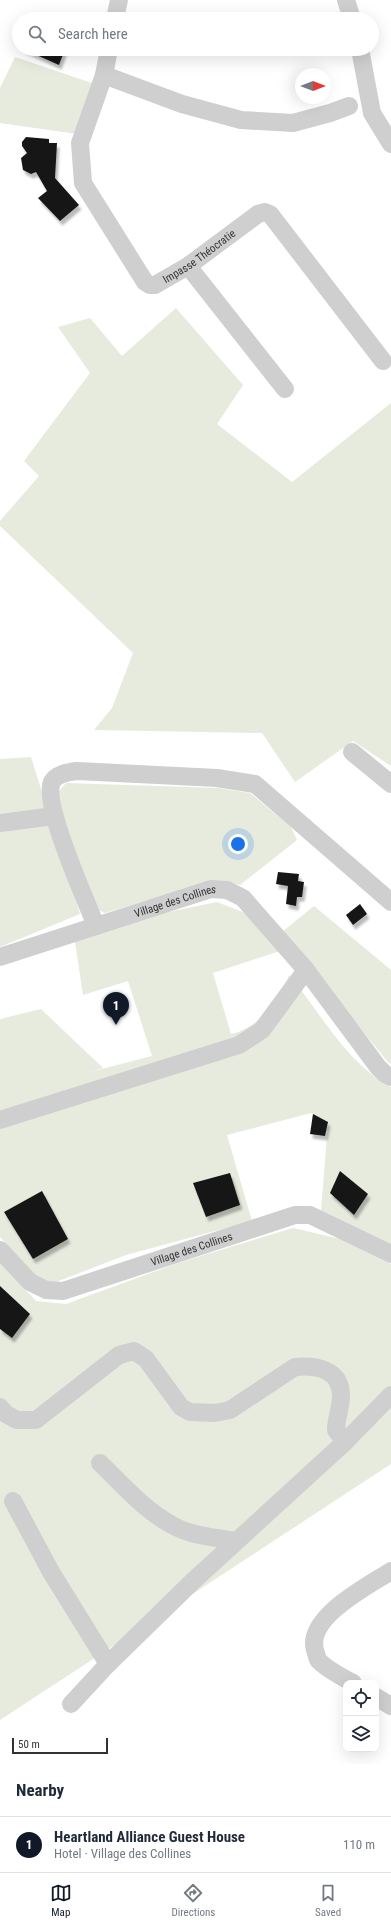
<!DOCTYPE html>
<meta charset="utf-8">
<style>
body{margin:0;font-family:"Roboto Condensed",sans-serif;background:#f6f6f7;color:#1f2937}
.controls{position:absolute;right:12px;bottom:12px;display:grid;overflow:hidden;border-radius:8px;box-shadow:0 4px 16px #0002}
.controls button{width:36px;height:36px;display:grid;place-items:center;padding:0;border:0;border-bottom:1px solid #e0e1e3;background:#fff;color:#1f2937;font:20px sans-serif}
.compass{position:absolute;left:295px;top:68px;width:36px;height:36px;border-radius:50%;background:#fff;box-shadow:0 4px 16px #0002;rotate:90deg}
.scale{position:absolute;left:12px;bottom:10px;width:96px;box-sizing:border-box;padding-left:4px;border:2px solid #323232;border-top:0;font-size:11px;line-height:14px;white-space:nowrap;color:#323232;-webkit-text-stroke:3px #fff;paint-order:stroke}
.you{position:absolute;left:238px;top:844px;width:14px;height:14px;margin:-10px;border:3px solid #fff;border-radius:50%;background:#1a73e8;box-shadow:0 0 0 6px #1a73e833}
.badge{display:grid;place-items:center;width:26px;height:26px;border-radius:50%;background:#111827;color:#fff;font-size:13px;font-weight:700}
.pin{position:absolute;translate:-50% -33px;filter:drop-shadow(0 1px 2px #0008)}
.pin::after{content:'';position:absolute;top:21px;width:14px;height:12px;background:inherit;clip-path:polygon(0 0,100% 0,50% 100%)}
.list{margin:0;padding:0;list-style:none}
h2{display:flex;justify-content:space-between;align-items:center;height:52px;margin:0;padding:0 16px;font-size:17px}
h2 small{font-size:13px;font-weight:400;color:#747a83}
.list li{display:grid;grid-template-columns:26px 1fr auto;gap:12px;align-items:center;box-sizing:border-box;height:56px;padding:0 16px;border-top:1px solid #e0e1e3}
.list b{display:block;font-size:15px;white-space:nowrap}
.list p{margin:0;font-size:13px;white-space:nowrap;color:#747a83}
.list em{font-size:13px;font-style:normal;color:#747a83}
.icon{flex:none;width:22px;height:22px;fill:none;stroke:currentColor;stroke-width:2;stroke-linecap:round;stroke-linejoin:round}
.map{position:relative;flex:none;width:391px;height:1764px;overflow:hidden}
.search{position:absolute;background:#fff;box-shadow:0 4px 16px #0002;left:12px;right:12px;top:12px;height:44px;display:flex;align-items:center;gap:10px;box-sizing:border-box;padding:0 14px;border-radius:22px;color:#747a83;font-size:15px}
.sheet{height:108px;background:#fff}
nav{display:flex;justify-content:space-around;align-items:center;box-sizing:border-box;height:56px;border-top:1px solid #e0e1e3;background:#fff;font-size:11px;color:#747a83}
nav a{display:grid;justify-items:center;gap:2px}
nav .on{color:#111827}
.map>svg:first-child{display:block}
.green{fill:#e7ebde}
.building{fill:#191919;filter:url(#shadow)}
.lines{fill:none;stroke-linecap:round;stroke-linejoin:round}
.minor{stroke:#cfcfcf;stroke-width:18}
.labels{text-anchor:middle;dominant-baseline:central;stroke-width:4;stroke-linejoin:round;paint-order:stroke}
.street-label{font-size:11px;fill:#323232;stroke:#fff}
</style>
<div class="map">
<svg width="391" height="1764" viewBox="0 0 391 1764">
<defs>
<filter id="shadow"><feDropShadow dx="2.5" dy="4.5" stdDeviation="1" flood-color="#0004"/></filter>
</defs>
<rect width="100%" height="100%" fill="#fff"/>
<!-- green -->
<g class="green">
<path d="M15,57L95,84L77,134L0,123V88Z"/>
<path d="M176,308L243,385L217,424L292,482L391,403V766L353,741L295,782L262,733L94,730L112,708L133,653L0,526V521L39,476L24,461L90,373L58,327L90,318L122,356Z"/>
<path d="M31,757L80,914L0,947V759Z"/>
<path d="M66,783L219,788L250,793L291,827L297,840L240,885L226,882H208L105,913L98,910L57,804L59,791Z"/>
<path d="M217,902L248,914L283,950L213,973L231,1034C258,1029 280,999 289,975C321,1013 346,1063 391,1087V1245L321,1211L328,1123L311,1113L227,1135L252,1221L126,1255L51,1284L38,1280L0,1237V1019L41,1009L103,1068L90,1072L152,1056L128,981L83,995L75,942L86,935L159,914Z"/>
<path d="M314,906L391,970V1064L387,1061L282,932Z"/>
<path d="M293,1228L340,1239L391,1264V1464L0,1720V1262L36,1301L66,1304L178,1263Z"/>
</g>
<!-- building -->
<g class="building">
<path d="M23,49H65L59,65Z"/>
<path d="M26,137L49,139V143H57L55,178L79,205L60,221L38,198L47,191L36,172L31,174L23,170L21,158L27,153L22,146V142Z"/>
<path d="M278,872L299,874L298,881L304,882L302,897H297L296,906L286,904L288,886L276,884Z"/>
<path d="M360,904L367,914L353,925L346,915Z"/>
<path d="M313,1114L328,1122L325,1136L310,1134Z"/>
<path d="M340,1171L368,1194L354,1215L330,1193Z"/>
<path d="M230,1173L240,1205L206,1217L193,1183Z"/>
<path d="M42,1191L68,1239L33,1259L4,1212Z"/>
<path d="M0,1286L30,1314L12,1338L0,1329Z"/>
</g>
<g class="lines">
<!-- minor -->
<g class="minor">
<path d="M346,0L352,19"/>
<path d="M115,19L119,0"/>
<path id="s1" d="M109,49L104,75L80,143L83,183L145,282L150,285H155L188,266L258,214L265,212L270,214L383,361"/>
<path d="M360,49L372,113L391,144"/>
<path d="M104,75L182,104L241,120L293,123L330,113L349,106"/>
<path d="M188,266L285,389"/>
<path d="M352,752L391,784"/>
<path d="M0,823L54,816"/>
<path d="M96,926C86,900 42,804 52,782C56,774 68,772 77,771L217,778L255,784L391,902"/>
<path id="s2" d="M0,957L211,889L227,890L243,898L306,970L378,1067L385,1074L391,1077"/>
<path d="M0,1120L239,1045L262,1030L306,970"/>
<path id="s3" d="M0,1250L30,1282L46,1290L63,1291L295,1215H310L391,1254"/>
<path d="M0,1407L6,1414L17,1420H36L119,1355L134,1351L146,1359L181,1407L190,1412L215,1413L230,1410L295,1367C316,1365 341,1369 341,1396C341,1407 336,1419 336,1430L345,1442"/>
<path d="M100,1463C122,1484 144,1510 172,1525C191,1536 214,1537 235,1541"/>
<path d="M13,1501L51,1572L108,1664"/>
<path d="M353,1683C342,1677 328,1670 319,1661C317,1659 317,1656 316,1653C302,1619 368,1586 391,1571"/>
<path d="M376,1697L391,1706"/>
<path d="M71,1704L108,1664L192,1582L345,1442L391,1395"/>
</g>
</g>
<g class="labels">
<!-- street labels -->
<g class="street-label">
<text stroke="none"><textPath href="#s1" startOffset="319">Impasse Théocratie</textPath></text>
<text stroke="none"><textPath href="#s2" startOffset="184">Village des Collines</textPath></text>
<text stroke="none"><textPath href="#s3" startOffset="214">Village des Collines</textPath></text>
</g>
</g>
</svg>
<div class="controls">
<button><svg class="icon" aria-label="locate" viewBox="0 0 24 24"><circle cx="12" cy="12" r="6"/><path d="M12 2v4M12 18v4M2 12h4M18 12h4"/></svg></button>
<button><svg class="icon" aria-label="layers" viewBox="0 0 24 24"><path d="M12 4l9 5-9 5-9-5zM3 14l9 5 9-5"/></svg></button>
</div>
<svg class="compass" viewBox="-18 -18 36 36"><path d="M0-13l5 13h-10z" fill="#e53935"/><path d="M0 13l5-13h-10z" fill="#747a83"/></svg>
<div class="scale">50 m</div>
<div class="you"></div>
<div class="pin badge" style="left:116px;top:1025px">1</div>
<div class="search"><svg class="icon" aria-label="search" viewBox="0 0 24 24"><circle cx="10" cy="10" r="6"/><path d="M15 15l6 6"/></svg>Search here</div>
</div>
<section class="sheet">
<h2>Nearby<small></small></h2>
<ul class="list">
<li><span class="badge">1</span><div><b>Heartland Alliance Guest House</b><p>Hotel · Village des Collines</p></div><em>110 m</em></li>
</ul>
</section>
<nav>
<a class="on"><svg class="icon" aria-label="map" viewBox="0 0 24 24"><path d="M3 6l6-2 6 2 6-2v14l-6 2-6-2-6 2zM9 4v14M15 6v14"/></svg>Map</a>
<a><svg class="icon" aria-label="directions" viewBox="0 0 24 24"><path d="M12 3l9 9-9 9-9-9zM9 14v-3h6M13 9l2 2-2 2"/></svg>Directions</a>
<a><svg class="icon" aria-label="saved" viewBox="0 0 24 24"><path d="M7 4h10v16l-5-4-5 4z"/></svg>Saved</a>
</nav>
